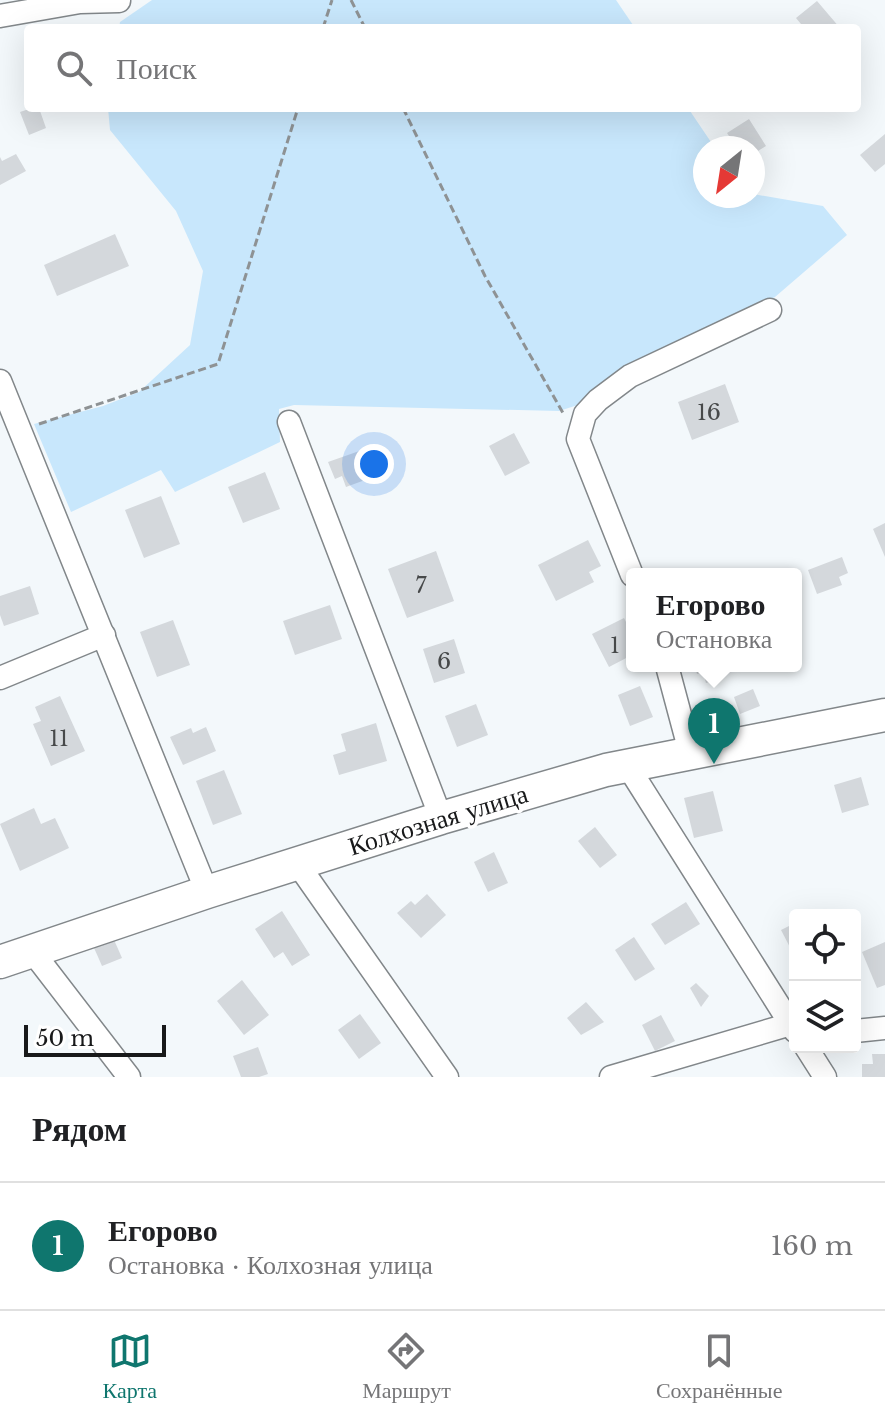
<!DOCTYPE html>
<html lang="ru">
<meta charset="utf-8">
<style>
body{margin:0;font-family:"Libre Baskerville",serif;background:#f6f6f6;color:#202124}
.controls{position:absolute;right:24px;bottom:24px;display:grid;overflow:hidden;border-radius:8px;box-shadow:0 8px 32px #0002}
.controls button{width:72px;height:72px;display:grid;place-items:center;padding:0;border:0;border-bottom:2px solid #e0e0e0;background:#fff;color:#202124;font:40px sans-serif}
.compass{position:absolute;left:693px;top:136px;width:72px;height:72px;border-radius:50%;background:#fff;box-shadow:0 8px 32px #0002;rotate:210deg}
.scale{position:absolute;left:24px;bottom:20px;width:142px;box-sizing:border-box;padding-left:8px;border:4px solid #18191a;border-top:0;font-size:22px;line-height:28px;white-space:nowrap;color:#18191a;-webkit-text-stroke:6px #fff;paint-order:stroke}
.you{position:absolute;left:374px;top:464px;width:28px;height:28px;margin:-20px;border:6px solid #fff;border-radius:50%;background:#1a73e8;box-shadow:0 0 0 12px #1a73e833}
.badge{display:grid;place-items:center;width:52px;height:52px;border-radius:50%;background:#0f766e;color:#fff;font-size:26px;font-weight:700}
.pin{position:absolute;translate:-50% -66px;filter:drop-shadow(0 2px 4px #0008)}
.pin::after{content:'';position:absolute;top:42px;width:28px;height:24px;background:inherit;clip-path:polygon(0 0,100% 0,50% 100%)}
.popup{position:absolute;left:626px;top:568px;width:176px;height:104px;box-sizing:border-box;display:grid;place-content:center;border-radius:8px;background:#fff;filter:drop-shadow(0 2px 6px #0005);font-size:26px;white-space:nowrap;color:#757577}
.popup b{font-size:30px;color:#202124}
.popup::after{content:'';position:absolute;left:50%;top:100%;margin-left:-16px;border:16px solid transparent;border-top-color:#fff}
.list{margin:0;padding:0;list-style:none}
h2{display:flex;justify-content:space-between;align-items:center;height:104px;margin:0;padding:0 32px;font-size:34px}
h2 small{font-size:26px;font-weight:400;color:#757577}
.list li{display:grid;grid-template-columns:52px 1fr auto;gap:24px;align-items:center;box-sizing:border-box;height:128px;padding:0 32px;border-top:2px solid #e0e0e0}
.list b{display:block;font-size:30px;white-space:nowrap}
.list p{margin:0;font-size:26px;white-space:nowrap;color:#757577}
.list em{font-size:26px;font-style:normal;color:#757577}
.icon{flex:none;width:44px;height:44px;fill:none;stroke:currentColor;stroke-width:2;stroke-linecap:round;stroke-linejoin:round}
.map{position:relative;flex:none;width:885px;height:1077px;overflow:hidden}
.search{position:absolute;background:#fff;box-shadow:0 8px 32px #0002;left:24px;right:24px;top:24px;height:88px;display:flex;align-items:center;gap:20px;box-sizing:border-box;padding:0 28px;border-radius:8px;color:#757577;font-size:30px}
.sheet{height:232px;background:#fff}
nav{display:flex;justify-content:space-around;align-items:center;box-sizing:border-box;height:112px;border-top:2px solid #e0e0e0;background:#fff;font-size:22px;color:#757577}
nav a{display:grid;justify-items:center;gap:4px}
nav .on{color:#0f766e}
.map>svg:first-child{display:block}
.green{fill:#c8e7fc}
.building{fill:#d4d8dc}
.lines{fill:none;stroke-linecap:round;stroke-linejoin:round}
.street-casing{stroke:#82878a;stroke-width:25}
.secondary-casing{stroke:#82878a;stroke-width:35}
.path{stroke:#8e9294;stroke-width:3;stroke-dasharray:8 4;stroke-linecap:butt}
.street{stroke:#fff;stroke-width:22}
.secondary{stroke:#fff;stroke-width:32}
.labels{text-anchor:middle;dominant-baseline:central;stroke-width:7;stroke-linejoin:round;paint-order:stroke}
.number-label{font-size:22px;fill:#47494a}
.street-label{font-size:26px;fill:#18191a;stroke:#fff}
</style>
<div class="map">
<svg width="885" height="1077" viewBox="0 0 885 1077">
<rect width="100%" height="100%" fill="#f3f8fb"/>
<!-- green -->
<g class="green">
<path d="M152,0H616L635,28H119L120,22Z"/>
<path d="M108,108H688L715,148H705V196H753V194L823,206L847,235L775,297L623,371L581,404L559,411L294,405L279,409L280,442L175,492L161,470L71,512L34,424L103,406L139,392L190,345L203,271L176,211L110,130Z"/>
</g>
<!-- building -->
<g class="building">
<path d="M817,1L840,28H796L801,24L796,18Z"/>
<path d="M32,108H39L46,128L29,135L20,112Z"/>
<path d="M749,119L766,146L753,154V148H737L727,133Z"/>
<path d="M885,134V164L875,172L860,155Z"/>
<path d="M16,154L26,171L0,185V157L2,161Z"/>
<path d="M115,234L129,266L57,296L44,265Z"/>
<path d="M725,384L739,422L692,440L678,402Z"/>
<path d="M514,433L530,463L505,476L489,446Z"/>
<path d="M365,449L376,476L346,487L342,476L335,479L328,462Z"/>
<path d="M265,472L280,509L243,523L228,487Z"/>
<path d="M161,496L180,544L144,558L125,510Z"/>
<path d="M885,523V557L873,529Z"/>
<path d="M588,540L601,566L589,572L594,582L556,601L538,565Z"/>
<path d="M436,551L454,601L407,618L388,569Z"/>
<path d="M842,557L848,573L839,577L842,585L817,594L808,570Z"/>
<path d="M30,586L39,614L4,626L0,615V596Z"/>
<path d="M330,605L342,639L295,655L283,621Z"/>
<path d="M624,618L632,634V655L609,667L592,634Z"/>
<path d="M173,620L190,665L157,677L140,632Z"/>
<path d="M454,639L465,673L434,683L423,649Z"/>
<path d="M695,666H719L722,678L706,683L703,672L697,674Z"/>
<path d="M640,686L653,717L630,726L618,695Z"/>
<path d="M753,689L760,706L740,714L734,697Z"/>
<path d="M60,696L85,751L51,766L33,724L41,721L35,707Z"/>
<path d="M476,704L488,735L457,747L445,716Z"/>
<path d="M376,723L387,761L339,775L333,755L346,751L341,734Z"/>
<path d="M206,727L216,751L183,765L170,737L191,728L193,733Z"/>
<path d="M224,770L242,814L213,825L196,781Z"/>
<path d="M861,777L869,805L842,813L834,785Z"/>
<path d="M713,791L723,831L694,838L684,798Z"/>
<path d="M34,808L41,824L55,818L69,848L20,871L0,824Z"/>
<path d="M595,827L617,855L600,868L578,841Z"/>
<path d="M494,852L508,883L488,892L474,862Z"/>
<path d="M427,894L446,915L421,938L397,913L411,901L415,905Z"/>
<path d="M686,902L700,924L665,945L651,924Z"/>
<path d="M282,911L310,955L292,966L283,952L274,958L255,929Z"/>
<path d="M795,923V957L781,930Z"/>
<path d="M111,933L122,958L102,966L91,941Z"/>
<path d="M634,937L655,969L635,981L615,950Z"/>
<path d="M885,942V985L877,988L862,952Z"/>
<path d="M242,980L269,1015L244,1035L217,1001Z"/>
<path d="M696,983L709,996L701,1007L690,988Z"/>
<path d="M586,1002L604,1022L581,1035L567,1018Z"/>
<path d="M360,1014L381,1043L359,1059L338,1030Z"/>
<path d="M661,1015L675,1041L655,1051L642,1025Z"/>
<path d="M258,1047L268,1074L259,1077H241L233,1056Z"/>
<path d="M872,1054H885V1077H862V1064H873Z"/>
</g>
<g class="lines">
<defs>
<g id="street">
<path d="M0,16L80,2L119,1"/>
<path d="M0,381L207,892"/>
<path d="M289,422L441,818"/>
<path d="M632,575L578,439L585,414L598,400L630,376L770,310"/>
<path d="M667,666L690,752"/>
<path d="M0,678L104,635"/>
<path d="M627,765L795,1031"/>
<path d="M297,863L447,1077"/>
<path d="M32,951L129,1077"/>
<path d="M855,1031L885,1028"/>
<path d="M806,1047L825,1077"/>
<path d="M611,1077L791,1024"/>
</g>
<path id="secondary" d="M0,962L207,892L441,818L606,770L885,715"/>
</defs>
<!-- street casing -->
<use href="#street" class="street-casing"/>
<!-- secondary casing -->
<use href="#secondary" class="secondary-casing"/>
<!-- path -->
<g class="path">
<path d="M351,0L365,28"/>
<path d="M323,28L332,0"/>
<path d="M403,108L485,276L563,413"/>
<path d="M39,424L218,364L298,108"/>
</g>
<!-- street -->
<use href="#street" class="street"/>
<!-- secondary -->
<use href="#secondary" class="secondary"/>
</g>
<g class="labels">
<!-- number labels -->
<g class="number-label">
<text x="709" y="412">16</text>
<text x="421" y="585">7</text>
<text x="615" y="645">1</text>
<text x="444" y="661">6</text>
<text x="59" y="738">11</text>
</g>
<!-- street labels -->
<g class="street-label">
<text transform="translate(438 820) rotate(-17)">Колхозная улица</text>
</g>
</g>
</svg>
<div class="controls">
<button><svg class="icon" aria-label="locate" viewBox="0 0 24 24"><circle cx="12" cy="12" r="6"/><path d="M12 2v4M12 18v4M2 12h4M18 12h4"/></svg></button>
<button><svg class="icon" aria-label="layers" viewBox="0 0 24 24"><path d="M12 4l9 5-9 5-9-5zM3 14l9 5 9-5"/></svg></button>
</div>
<svg class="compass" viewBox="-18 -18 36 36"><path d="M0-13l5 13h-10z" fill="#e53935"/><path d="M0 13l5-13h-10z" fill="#757577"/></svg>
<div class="scale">50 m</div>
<div class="you"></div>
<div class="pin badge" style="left:714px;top:764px">1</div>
<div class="popup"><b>Егорово</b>Остановка</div>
<div class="search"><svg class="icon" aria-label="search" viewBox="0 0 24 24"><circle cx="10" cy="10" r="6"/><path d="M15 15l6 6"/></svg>Поиск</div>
</div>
<section class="sheet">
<h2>Рядом<small></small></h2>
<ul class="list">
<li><span class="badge">1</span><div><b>Егорово</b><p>Остановка · Колхозная улица</p></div><em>160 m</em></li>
</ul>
</section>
<nav>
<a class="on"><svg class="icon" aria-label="map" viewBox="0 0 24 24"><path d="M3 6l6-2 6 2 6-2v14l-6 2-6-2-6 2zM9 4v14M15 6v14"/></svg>Карта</a>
<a><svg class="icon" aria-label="directions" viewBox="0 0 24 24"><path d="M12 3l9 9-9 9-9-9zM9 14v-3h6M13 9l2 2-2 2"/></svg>Маршрут</a>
<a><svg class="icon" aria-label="saved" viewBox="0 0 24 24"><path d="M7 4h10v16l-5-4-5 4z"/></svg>Сохранённые</a>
</nav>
